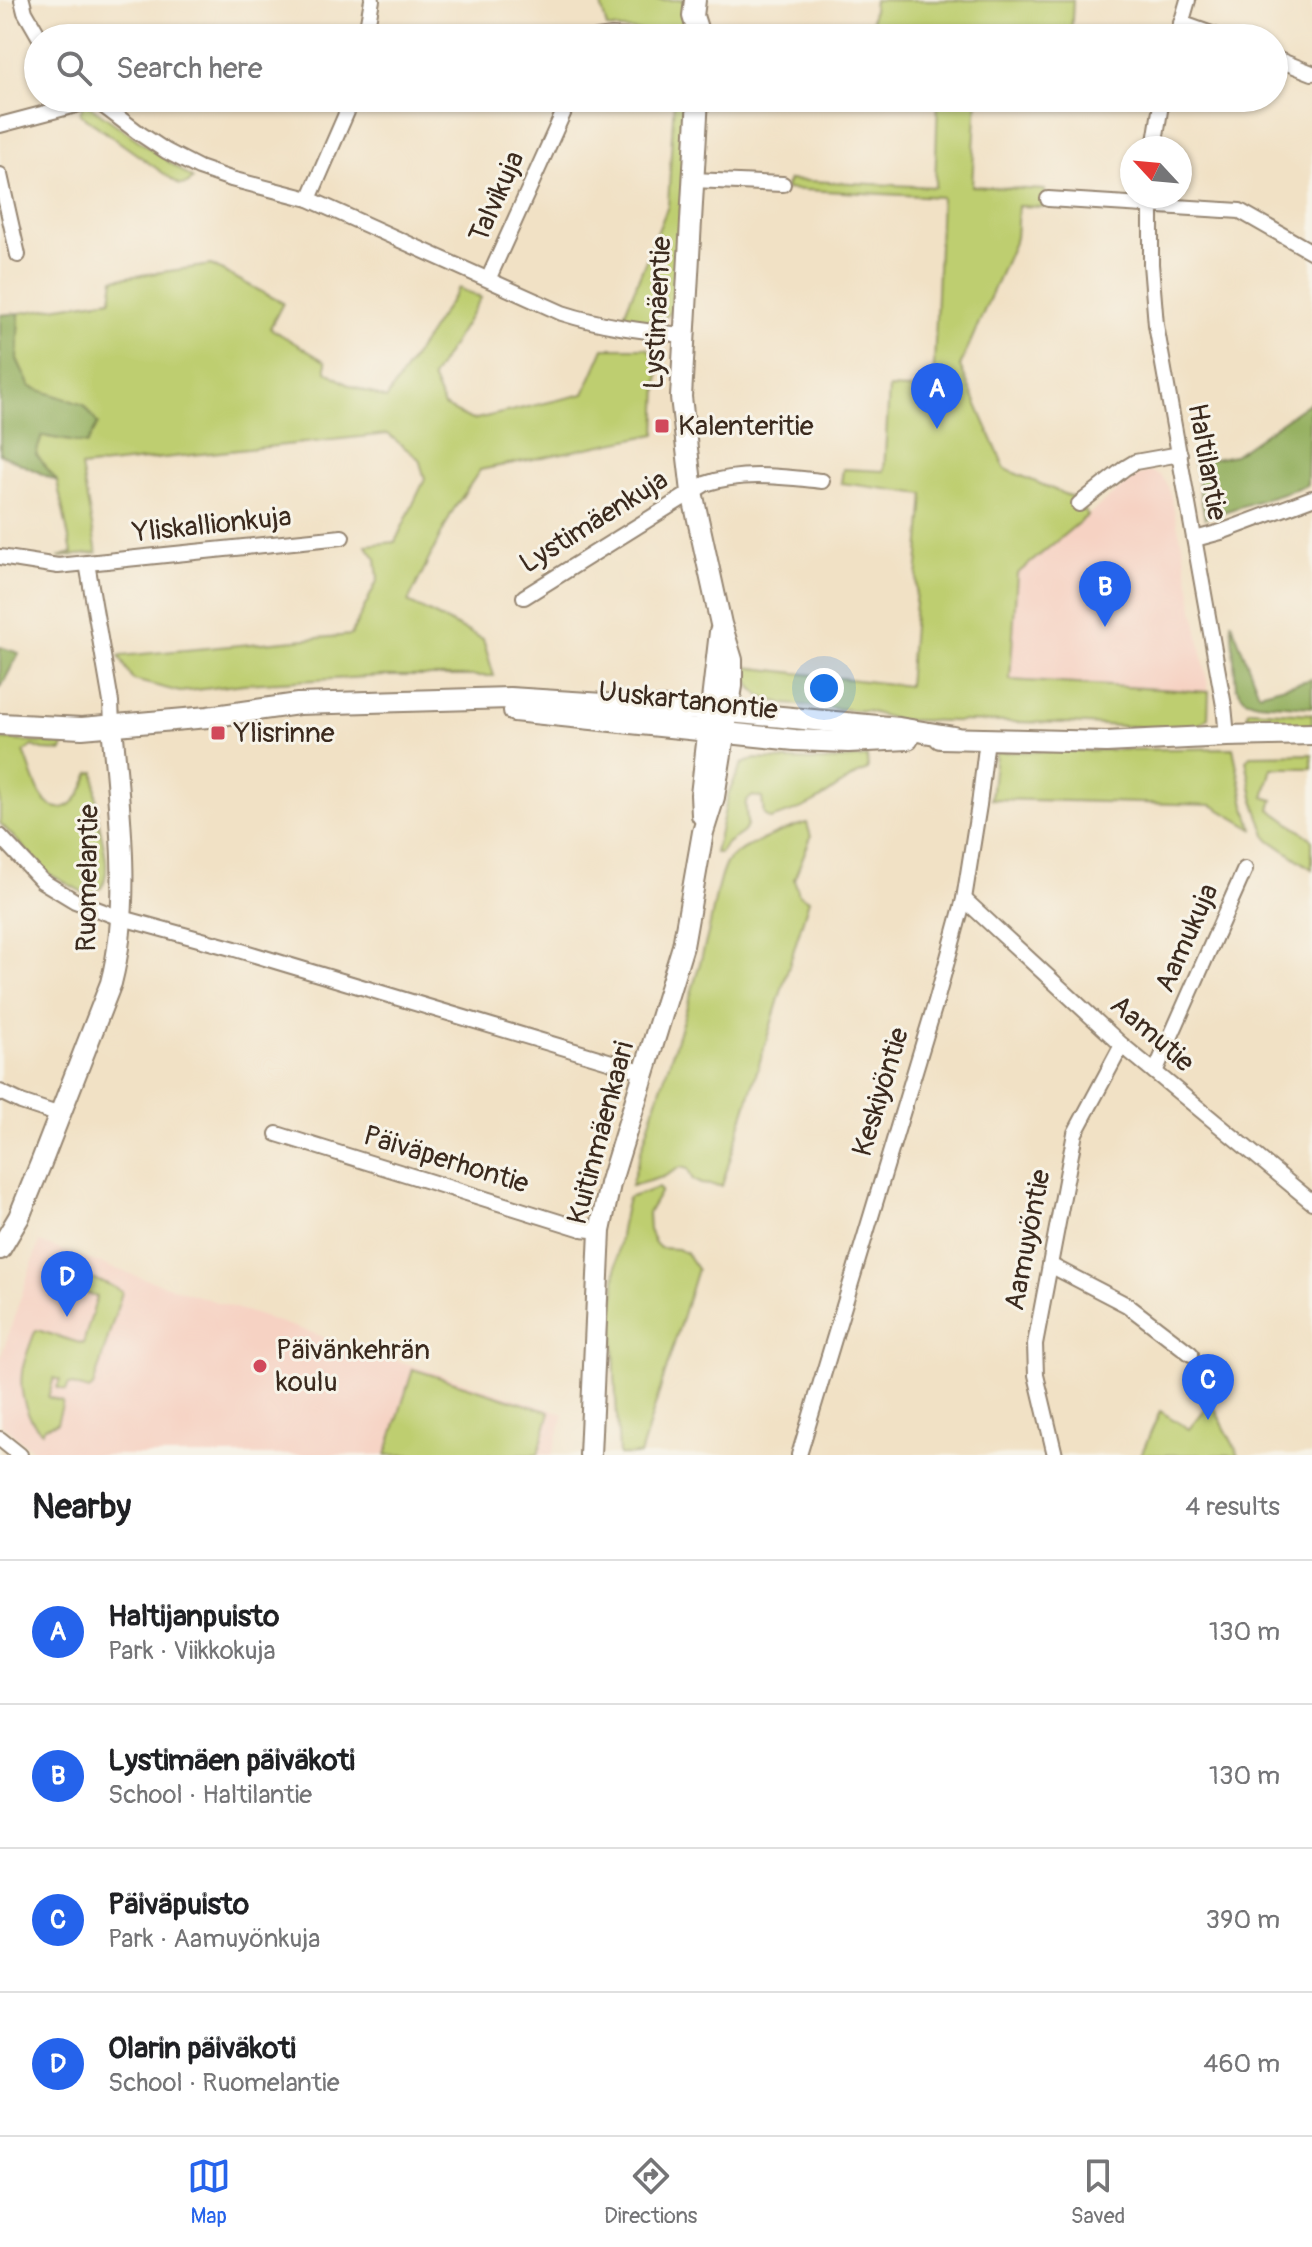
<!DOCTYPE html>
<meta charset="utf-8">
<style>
body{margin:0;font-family:Pangolin,sans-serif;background:#f2f2f2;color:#202124}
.compass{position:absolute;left:1120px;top:136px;width:72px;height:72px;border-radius:50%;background:#fff;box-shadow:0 2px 6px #0004;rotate:296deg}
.you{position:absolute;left:824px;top:688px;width:28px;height:28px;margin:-20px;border:6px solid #fff;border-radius:50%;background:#1a73e8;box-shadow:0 0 0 12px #1a73e833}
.badge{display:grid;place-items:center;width:52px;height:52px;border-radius:50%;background:#2563eb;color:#fff;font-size:26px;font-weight:700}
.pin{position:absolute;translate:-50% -66px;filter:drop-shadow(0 2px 4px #0008)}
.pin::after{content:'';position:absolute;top:42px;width:28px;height:24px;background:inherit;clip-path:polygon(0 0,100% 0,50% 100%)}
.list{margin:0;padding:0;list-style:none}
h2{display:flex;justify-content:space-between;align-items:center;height:104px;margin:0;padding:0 32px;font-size:34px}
h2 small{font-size:26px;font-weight:400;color:#757577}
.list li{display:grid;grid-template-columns:52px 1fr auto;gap:24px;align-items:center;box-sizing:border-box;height:144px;padding:0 32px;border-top:2px solid #e0e0e0}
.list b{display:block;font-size:30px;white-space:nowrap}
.list p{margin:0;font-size:26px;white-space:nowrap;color:#757577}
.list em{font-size:26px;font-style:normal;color:#757577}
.icon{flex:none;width:44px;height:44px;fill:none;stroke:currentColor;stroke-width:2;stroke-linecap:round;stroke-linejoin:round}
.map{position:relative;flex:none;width:1312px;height:1455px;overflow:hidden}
.search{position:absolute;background:#fff;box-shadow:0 2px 6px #0004;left:24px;right:24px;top:24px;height:88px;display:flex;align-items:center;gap:20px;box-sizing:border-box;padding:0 28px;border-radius:44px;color:#757577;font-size:30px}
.sheet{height:680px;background:#fff}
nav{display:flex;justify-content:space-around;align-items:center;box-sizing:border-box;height:112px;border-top:2px solid #e0e0e0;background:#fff;font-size:22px;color:#757577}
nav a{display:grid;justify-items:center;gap:4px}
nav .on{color:#2563eb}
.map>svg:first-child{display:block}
.built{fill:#f6d2c3}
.green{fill:#bece70;stroke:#7c7c47;stroke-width:2}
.forest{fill:#96b162;stroke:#686e40;stroke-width:2}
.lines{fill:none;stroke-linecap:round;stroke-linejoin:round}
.street-casing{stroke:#968672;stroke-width:18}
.secondary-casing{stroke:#968672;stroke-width:24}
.street{stroke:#fff;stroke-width:14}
.secondary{stroke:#fff;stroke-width:20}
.poi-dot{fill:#d1495b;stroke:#f7f3e8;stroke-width:3}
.labels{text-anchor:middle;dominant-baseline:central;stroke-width:6;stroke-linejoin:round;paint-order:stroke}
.street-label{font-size:28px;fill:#3b2a1e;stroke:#f7f3e8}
.poi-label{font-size:28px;fill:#3b2a1e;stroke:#f7f3e8;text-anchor:start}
</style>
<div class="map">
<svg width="1312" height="1455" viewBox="0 0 1312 1455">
<rect width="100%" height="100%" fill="#f7f3e8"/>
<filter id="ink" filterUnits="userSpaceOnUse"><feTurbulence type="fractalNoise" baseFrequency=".0125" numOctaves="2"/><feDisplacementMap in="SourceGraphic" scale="16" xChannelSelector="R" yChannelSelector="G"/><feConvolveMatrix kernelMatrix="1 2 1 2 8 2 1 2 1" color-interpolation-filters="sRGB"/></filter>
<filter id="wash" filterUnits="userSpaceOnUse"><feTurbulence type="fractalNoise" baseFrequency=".006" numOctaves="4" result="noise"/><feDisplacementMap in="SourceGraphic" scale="32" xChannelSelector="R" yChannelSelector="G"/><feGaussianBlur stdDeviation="1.8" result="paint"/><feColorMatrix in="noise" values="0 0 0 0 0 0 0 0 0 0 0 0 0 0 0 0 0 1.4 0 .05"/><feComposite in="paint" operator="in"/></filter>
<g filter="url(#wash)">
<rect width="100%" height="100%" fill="#f1e1c5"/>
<!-- built -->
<g class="built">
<path d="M1149,471L1160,475L1168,486L1183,548L1209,692L1010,680L1017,574L1134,477Z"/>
<path d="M39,1242L133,1275L564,1414L552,1455H39L0,1423V1360Z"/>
</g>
<!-- green -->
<g class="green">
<path d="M594,0H690L681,25L671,33L607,28L600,1Z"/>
<path d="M874,0H1073L1071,38H870Z"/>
<path d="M674,98H687L676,302C669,327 642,321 621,322L668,206Z"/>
<path d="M938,98H977L972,186L1045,190L1043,207L1018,206L1016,238L960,366L1005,469L1074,498L1088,515L1017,574L1010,680L1209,692L1208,718L1197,727L1178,729L1067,723L898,720L867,711L785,704L763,698L751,687L744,667L908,686L924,494L841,483L843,469L884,471L889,388L933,390L941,197L785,189L789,180L935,187Z"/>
<path d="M84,102L193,179L187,184L180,185L80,114Z"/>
<path d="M211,265L283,303L270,328L326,362V371L347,384L386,399L459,288L481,298L432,378L444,406L472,420L584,394L604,348H647L659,362L656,434L480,470L452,512L408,602L483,639L494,676H385L244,684L180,692L133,680L119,656L351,635L378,579L376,559L366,545L395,542L425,479L419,459L388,434L81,467L97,553L58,557L72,553L57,481L36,454L42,436L87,444L84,405L30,387L17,359L19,313L111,299L114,279Z"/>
<path d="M1250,710L1312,714V725L1259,727L1248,725L1247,713Z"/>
<path d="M0,739L64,745L62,751L43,750L33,746L24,752C32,767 38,811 62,808C68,807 75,802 78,797C83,791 86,781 90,773L95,772C96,787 96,803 98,818C101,839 113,868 101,888L95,890L90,896L49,874L0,823Z"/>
<path d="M1233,748L1245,805L1253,829L1212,805L991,799L996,752Z"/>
<path d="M1312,754V768H1272L1264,797L1273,800L1270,809L1312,839V869L1267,838L1253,797L1246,760L1253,755Z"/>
<path d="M867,757L868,770C849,776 835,790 818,800C804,809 786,814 770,819L764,815L762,798L753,796L746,801C745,809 747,815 747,822C748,834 736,836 729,842C727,843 721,850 720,853H715L729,792L742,764L755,759L823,761Z"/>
<path d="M807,823L811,837L794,879L799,894L809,900L722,1186L701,1184L693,1180L688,1169L681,1167L663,1177L631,1186C654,1100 688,1016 709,929C713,912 719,870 729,859C740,848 792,826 807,823Z"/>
<path d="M658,1188L661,1191L648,1213L649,1230L655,1243L660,1248L677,1249L686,1253L697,1269L640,1455H619C615,1370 606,1281 628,1198Z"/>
<path d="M66,1271L108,1284L122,1292L93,1387L89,1390L69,1384L66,1391L57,1388L60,1380L54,1378L48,1397L63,1402L57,1423L45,1427L42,1432C26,1419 19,1392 22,1372C24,1359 30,1346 34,1334L37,1330L83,1344L97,1297L51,1282Z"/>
<path d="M413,1369L550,1412L538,1455H386Z"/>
<path d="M1211,1402L1239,1455H1141L1160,1411L1189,1429Z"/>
</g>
<!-- forest -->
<g class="forest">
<path d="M19,313L17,359L30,387L84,405L98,424L87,444L42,436L36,454L57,481L0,454V315Z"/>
<path d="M1310,402L1307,485L1205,518L1194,463L1234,455Z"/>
<path d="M1231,621L1259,693L1312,679V707L1257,703L1245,699L1236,687Z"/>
<path d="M0,647L19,653L0,689Z"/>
</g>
</g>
<g filter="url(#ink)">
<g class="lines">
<defs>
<g id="street">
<path d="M22,0L25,12L40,38"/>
<path d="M1181,23L1223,38"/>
<path d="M365,38L372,0"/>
<path d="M597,38L612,36L647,38"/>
<path d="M1177,38L1188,0"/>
<path d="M1274,58L1312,73"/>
<path d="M93,98L139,133L166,151L199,168L231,179L309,199L562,313C602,326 642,331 683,335"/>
<path d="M0,125L95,100"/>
<path d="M1154,148L1162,98"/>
<path d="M0,175L18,255"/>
<path d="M693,180L783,184"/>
<path d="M1151,196V264L1156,325L1224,706L1227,736"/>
<path d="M309,199L353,98"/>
<path d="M1048,199L1240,211L1312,252"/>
<path d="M491,273L570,98"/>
<path d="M1079,504L1125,468L1135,462L1180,454"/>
<path d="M1195,539L1221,532L1312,498"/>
<path d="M0,557L58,566L87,563L111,702L112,725"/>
<path d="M87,563L342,537"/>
<path d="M524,597L705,484C743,471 783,477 822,481"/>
<path d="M0,836L42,881L75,901L115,916L235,949L645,1072"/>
<path d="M964,899L1122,1045L1312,1202"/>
<path d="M1155,1072L1245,869"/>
<path d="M0,1092L21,1102L60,1115"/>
<path d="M277,1134L582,1229L600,1231"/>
<path d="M1050,1265L1127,1305L1191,1354"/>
<path d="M0,1439L20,1455"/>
<path d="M799,1455L937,998L964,899L979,805L987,739"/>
<path d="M1055,1455L1036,1375L1035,1344L1075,1133L1122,1045"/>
</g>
<g id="secondary">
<path d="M695,0L693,16L700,38"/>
<path d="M514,711L795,740L848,742L908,739"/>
<path d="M0,724L82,728L208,717L298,704L510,698L729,712L899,728L954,737"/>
<path d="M940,738L1106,742L1227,736L1312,734"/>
<path d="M702,815L701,795L720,632"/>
<path d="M0,1249L19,1217L41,1163L111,983C132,903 119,807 112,725"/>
<path d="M590,1455L600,1231L610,1184L683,946L703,832L714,797L732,686V660L721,624L692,492L681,397L698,98"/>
</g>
</defs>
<!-- street casing -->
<use href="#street" class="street-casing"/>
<!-- secondary casing -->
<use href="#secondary" class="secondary-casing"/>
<!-- street -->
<use href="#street" class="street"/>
<!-- secondary -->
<use href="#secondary" class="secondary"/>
</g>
</g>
<!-- markers -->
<g class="poi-dot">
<rect x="654" y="418" width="16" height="16" rx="4"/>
<rect x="210" y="725" width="16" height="16" rx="4"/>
<circle cx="260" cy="1366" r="8"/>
</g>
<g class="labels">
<!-- street labels -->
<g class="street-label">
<text transform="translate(497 197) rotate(-66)">Talvikuja</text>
<text transform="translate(658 313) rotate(-87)">Lystimäentie</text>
<text transform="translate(1207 462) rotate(80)">Haltilantie</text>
<text transform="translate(594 522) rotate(-32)">Lystimäenkuja</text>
<text transform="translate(212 525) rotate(-6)">Yliskallionkuja</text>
<text transform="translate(688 701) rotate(6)">Uuskartanontie</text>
<text transform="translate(88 878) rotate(-89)">Ruomelantie</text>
<text transform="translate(1187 938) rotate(-66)">Aamukuja</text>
<text transform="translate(1152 1034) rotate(41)">Aamutie</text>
<text transform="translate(881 1092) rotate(-73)">Keskiyöntie</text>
<text transform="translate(601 1133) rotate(-75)">Kuitinmäenkaari</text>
<text transform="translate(446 1160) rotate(17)">Päiväperhontie</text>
<text transform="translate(1028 1240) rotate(-79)">Aamuyöntie</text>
</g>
<!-- poi labels -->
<g class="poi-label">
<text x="678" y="426">Kalenteritie</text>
<text x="234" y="733">Ylisrinne</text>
<text x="276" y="1350">Päivänkehrän<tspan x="276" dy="32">koulu</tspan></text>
</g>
</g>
</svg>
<svg class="compass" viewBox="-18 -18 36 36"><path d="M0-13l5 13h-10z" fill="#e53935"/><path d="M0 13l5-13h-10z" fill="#757577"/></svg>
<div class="you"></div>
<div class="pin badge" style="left:937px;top:429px">A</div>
<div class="pin badge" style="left:1105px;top:627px">B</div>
<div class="pin badge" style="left:1208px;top:1420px">C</div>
<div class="pin badge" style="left:67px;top:1317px">D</div>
<div class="search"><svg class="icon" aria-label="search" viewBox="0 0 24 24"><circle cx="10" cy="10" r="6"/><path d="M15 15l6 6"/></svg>Search here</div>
</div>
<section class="sheet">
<h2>Nearby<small>4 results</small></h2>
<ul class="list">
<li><span class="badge">A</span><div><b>Haltijanpuisto</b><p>Park · Viikkokuja</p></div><em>130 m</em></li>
<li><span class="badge">B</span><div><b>Lystimäen päiväkoti</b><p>School · Haltilantie</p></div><em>130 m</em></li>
<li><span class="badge">C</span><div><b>Päiväpuisto</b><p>Park · Aamuyönkuja</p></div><em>390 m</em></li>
<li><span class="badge">D</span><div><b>Olarin päiväkoti</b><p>School · Ruomelantie</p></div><em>460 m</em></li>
</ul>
</section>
<nav>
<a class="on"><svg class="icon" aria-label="map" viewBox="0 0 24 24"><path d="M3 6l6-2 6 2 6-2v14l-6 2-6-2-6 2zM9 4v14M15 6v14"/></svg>Map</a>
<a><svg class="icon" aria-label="directions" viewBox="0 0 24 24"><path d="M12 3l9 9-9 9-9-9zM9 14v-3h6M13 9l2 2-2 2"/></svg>Directions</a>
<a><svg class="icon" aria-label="saved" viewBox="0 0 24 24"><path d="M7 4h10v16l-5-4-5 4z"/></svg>Saved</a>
</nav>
